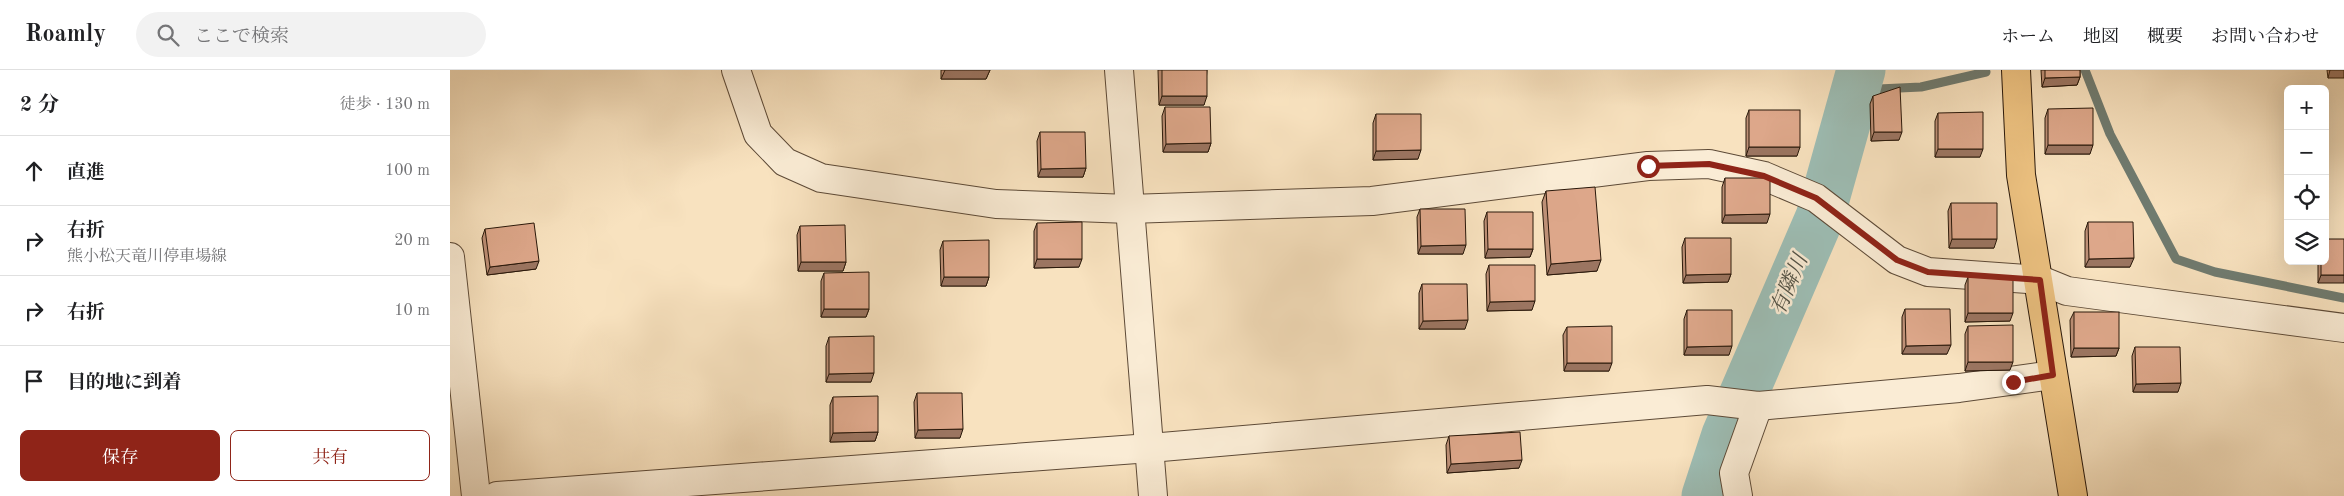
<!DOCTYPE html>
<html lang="ja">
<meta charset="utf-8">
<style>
body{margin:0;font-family:"Old Standard TT","Noto Serif JP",serif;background:#f2f2f2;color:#202124}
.controls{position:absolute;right:15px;top:15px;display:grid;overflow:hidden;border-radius:8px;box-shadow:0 5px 20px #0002}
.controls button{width:45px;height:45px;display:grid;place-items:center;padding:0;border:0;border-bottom:1px solid #e0e0e0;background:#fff;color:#202124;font:25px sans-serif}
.stop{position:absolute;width:15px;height:15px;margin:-11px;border:4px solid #8f2418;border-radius:50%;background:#fff}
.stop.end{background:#8f2418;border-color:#fff;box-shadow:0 1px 5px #0008}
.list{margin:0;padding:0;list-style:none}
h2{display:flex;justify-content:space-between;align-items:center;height:65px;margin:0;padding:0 20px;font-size:21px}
h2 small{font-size:16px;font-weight:400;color:#757577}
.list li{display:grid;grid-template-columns:32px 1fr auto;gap:15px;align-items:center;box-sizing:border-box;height:70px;padding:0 20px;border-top:1px solid #e0e0e0}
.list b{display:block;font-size:19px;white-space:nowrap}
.list p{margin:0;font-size:16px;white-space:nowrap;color:#757577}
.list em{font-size:16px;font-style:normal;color:#757577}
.actions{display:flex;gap:10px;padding:15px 20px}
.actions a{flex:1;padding:11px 0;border:1px solid #8f2418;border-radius:8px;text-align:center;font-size:18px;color:#8f2418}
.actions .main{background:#8f2418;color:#fff}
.icon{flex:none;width:28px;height:28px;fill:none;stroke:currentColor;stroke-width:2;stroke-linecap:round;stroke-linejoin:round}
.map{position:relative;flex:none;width:1894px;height:426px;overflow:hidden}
header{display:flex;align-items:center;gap:30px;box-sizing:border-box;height:70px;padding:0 25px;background:#fff;border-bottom:1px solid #e0e0e0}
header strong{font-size:24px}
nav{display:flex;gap:28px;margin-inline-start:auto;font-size:18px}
.search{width:350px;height:45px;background:#f2f2f2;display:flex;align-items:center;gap:12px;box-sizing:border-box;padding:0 18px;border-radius:28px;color:#757577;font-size:19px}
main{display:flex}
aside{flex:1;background:#fff}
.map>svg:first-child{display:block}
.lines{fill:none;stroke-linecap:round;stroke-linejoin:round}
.stream{stroke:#6f7b70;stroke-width:9}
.river{stroke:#9dbdb4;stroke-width:49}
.minor-casing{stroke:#5d4a37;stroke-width:30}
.major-casing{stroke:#29180a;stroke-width:30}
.minor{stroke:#faecd5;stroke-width:28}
.major{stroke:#ecc180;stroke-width:28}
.wall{fill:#be9077;stroke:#29180a}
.shaded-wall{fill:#9b7561;stroke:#29180a}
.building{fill:#dda78a;stroke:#29180a}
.route{stroke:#8f2418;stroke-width:6}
.labels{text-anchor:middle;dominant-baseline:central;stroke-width:5;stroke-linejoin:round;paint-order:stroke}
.water-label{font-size:21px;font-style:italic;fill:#525246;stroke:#faecd5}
</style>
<header>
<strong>Roamly</strong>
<div class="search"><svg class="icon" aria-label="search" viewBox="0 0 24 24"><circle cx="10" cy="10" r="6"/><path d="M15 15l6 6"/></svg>ここで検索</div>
<nav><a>ホーム</a><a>地図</a><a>概要</a><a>お問い合わせ</a></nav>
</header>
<main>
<aside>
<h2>2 分<small>徒歩 · 130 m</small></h2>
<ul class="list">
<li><svg class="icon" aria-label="ahead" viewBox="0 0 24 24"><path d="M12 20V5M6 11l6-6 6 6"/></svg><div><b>直進</b></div><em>100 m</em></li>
<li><svg class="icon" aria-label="right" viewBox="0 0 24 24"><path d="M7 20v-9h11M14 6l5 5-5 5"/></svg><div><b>右折</b><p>熊小松天竜川停車場線</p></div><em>20 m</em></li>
<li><svg class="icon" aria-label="right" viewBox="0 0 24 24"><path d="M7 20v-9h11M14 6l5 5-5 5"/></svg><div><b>右折</b></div><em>10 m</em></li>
<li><svg class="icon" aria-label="arrive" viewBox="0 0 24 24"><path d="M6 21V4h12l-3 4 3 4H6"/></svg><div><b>目的地に到着</b></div></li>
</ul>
<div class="actions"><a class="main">保存</a><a>共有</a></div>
</aside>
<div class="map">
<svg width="1894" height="426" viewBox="0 0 1894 426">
<rect width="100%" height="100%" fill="#f8e2bf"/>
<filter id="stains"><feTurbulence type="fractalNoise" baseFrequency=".004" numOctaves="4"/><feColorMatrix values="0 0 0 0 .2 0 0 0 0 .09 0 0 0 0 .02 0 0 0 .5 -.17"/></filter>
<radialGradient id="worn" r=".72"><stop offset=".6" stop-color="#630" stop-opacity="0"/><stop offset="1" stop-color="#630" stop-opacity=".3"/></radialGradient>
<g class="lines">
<!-- stream -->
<g class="stream">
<path d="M1635,0L1660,64L1726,189L1765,202L1894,228"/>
<path d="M1407,20L1471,17L1536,2"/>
</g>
<!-- river -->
<path class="river" d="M1256,426L1276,365L1370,147L1411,0"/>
<defs>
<g id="minor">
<path d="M286,0L308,64L335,92L371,108L546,134L679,139L922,131L1198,96L1259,94L1314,106L1366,128L1447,190L1478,202L1590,210L1617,221L1894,258"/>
<path d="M669,0L703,426"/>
<path d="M0,187L26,426"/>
<path d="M47,426L700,378L1257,330L1308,336L1509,318L1603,305"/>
<path d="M1288,426L1284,403L1308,336"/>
</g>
<path id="major" d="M1566,0L1571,105L1623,426"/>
</defs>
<!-- minor casing -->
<use href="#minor" class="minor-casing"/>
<!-- major casing -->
<use href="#major" class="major-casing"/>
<!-- minor -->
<use href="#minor" class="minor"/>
<!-- major -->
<use href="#major" class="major"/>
</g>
<!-- wall -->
<g class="wall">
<path d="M491,0H540L536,9H491Z"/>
<path d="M708,0H757L754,35H709Z"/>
<path d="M1591,0H1630V7L1627,15L1592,17Z"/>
<path d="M1877,0H1894L1878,8Z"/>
<path d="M1423,26L1449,70L1421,71L1420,34Z"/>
<path d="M715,37L761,73L758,82H713L712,46Z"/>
<path d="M1598,39L1640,84H1595V48Z"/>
<path d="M1299,40L1347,86H1296V48Z"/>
<path d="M1488,43L1530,87H1485V51Z"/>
<path d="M926,44L968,89L923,90V53Z"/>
<path d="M590,62L636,98L633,107H588L587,71Z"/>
<path d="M1275,108L1317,153H1272V117Z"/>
<path d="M1096,121L1147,201L1097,205L1092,132Z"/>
<path d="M1501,133L1544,178H1499L1498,141Z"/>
<path d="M970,139L1013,184H968L967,147Z"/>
<path d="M1037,142L1083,179L1080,187L1035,188L1034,151Z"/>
<path d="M1638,152L1680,197H1635V161Z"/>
<path d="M587,153L629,197L584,198V161Z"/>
<path d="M350,156L396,192L393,201H348L347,165Z"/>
<path d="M35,159L86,199L37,205L32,168Z"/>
<path d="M1235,168L1281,204L1278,212L1233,213L1232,177Z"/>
<path d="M1894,169L1868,213V191H1875Z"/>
<path d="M493,171L539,207L536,216H491L490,180Z"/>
<path d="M1039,195L1082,240L1037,241L1036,204Z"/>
<path d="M374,203L419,239L416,247H371V211Z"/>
<path d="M1518,207L1560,251L1515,252V215Z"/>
<path d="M972,214L1015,259H969V223Z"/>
<path d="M1455,239L1497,284H1452V247Z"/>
<path d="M1237,240L1279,285H1234V249Z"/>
<path d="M1624,242L1669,278L1666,286L1621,287L1620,250Z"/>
<path d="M1518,256L1560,300L1515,301V264Z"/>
<path d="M1117,257L1159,301H1114L1113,265Z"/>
<path d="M379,267L421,312H376V276Z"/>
<path d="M1685,277L1728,322H1683L1682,286Z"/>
<path d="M467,323L510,368H465L464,332Z"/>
<path d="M383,327L428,362L425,371L380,372V335Z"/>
<path d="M999,366L1069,398L997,403L996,375Z"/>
</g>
<!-- shaded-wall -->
<g class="shaded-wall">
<path d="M495,0H540L536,9H491Z"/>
<path d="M1880,0H1894V8H1878Z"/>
<path d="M1630,7L1627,15L1592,17L1595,8Z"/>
<path d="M712,26H757L754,35H709Z"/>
<path d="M1424,62H1452L1449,70L1421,71Z"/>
<path d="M761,73L758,82H713L716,74Z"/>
<path d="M1598,75H1643L1640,84H1595Z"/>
<path d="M1299,77H1350L1347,86H1296Z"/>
<path d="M1488,79H1533L1530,87H1485Z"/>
<path d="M971,80L968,89L923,90L926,81Z"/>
<path d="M636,98L633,107H588L591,99Z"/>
<path d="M1320,144L1317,153H1272L1275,145Z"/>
<path d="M1502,169H1547L1544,178H1499Z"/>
<path d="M1016,175L1013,184H968L971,176Z"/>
<path d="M1038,179H1083L1080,187L1035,188Z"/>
<path d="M1684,188L1680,197H1635L1639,189Z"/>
<path d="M587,189H632L629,197L584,198Z"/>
<path d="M1151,190L1147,201L1097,205L1101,194Z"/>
<path d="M89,191L86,199L37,205L40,197Z"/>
<path d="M351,192H396L393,201H348Z"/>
<path d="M1281,204L1278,212L1233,213L1236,205Z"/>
<path d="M1871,205H1894V213H1868Z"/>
<path d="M494,207H539L536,216H491Z"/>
<path d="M1085,231L1082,240L1037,241L1040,232Z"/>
<path d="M374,239H419L416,247H371Z"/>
<path d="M1518,243H1563L1560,251L1515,252Z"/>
<path d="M1018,250L1015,259H969L973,251Z"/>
<path d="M1501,275L1497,284H1452L1456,276Z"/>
<path d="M1282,276L1279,285H1234L1237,277Z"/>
<path d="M1624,278H1669L1666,286L1621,287Z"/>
<path d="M1518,292H1563L1560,300L1515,301Z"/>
<path d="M1117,293H1162L1159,301H1114Z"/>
<path d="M424,303L421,312H376L379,304Z"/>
<path d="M1731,313L1728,322H1683L1686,314Z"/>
<path d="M513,359L510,368H465L468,360Z"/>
<path d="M428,362L425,371L380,372L383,363Z"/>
<path d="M1072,390L1069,398L997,403L1001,394Z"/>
</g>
<!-- building -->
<g class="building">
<rect x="712" y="0" width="45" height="26"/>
<path d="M1595,0H1630V7L1595,8Z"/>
<path d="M1450,17L1452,62H1424L1423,26Z"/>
<path d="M715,37H760L761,73L716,74Z"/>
<path d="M1643,38V75H1598V39Z"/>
<rect x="1299" y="40" width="51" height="37"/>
<path d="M1533,42V79H1488V43Z"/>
<path d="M926,44H971V80L926,81Z"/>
<path d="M590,62H635L636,98L591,99Z"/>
<path d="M1275,108H1320V144L1275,145Z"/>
<path d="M1145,117L1151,190L1101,194L1096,121Z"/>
<path d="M1501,133H1547V169H1502Z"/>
<path d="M970,139H1015L1016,175L971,176Z"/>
<path d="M1037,142H1083V179H1038Z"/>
<path d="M632,152V189H587V153Z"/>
<path d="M1638,152H1683L1684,188L1639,189Z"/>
<path d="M84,153L89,191L40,197L35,159Z"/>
<path d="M395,155L396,192H351L350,156Z"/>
<path d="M1235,168H1281V204L1236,205Z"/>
<path d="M1875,169H1894V205H1871V191H1875Z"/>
<path d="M539,170V207H494L493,171Z"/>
<path d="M1039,195H1085V231L1040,232Z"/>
<path d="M419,202V239H374V203Z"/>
<path d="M1563,206V243H1518V207Z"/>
<path d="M972,214H1017L1018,250L973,251Z"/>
<path d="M1455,239H1500L1501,275L1456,276Z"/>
<path d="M1237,240H1282V276L1237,277Z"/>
<rect x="1624" y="242" width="45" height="36"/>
<path d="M1563,255V292H1518V256Z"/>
<path d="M1162,256V293H1117V257Z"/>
<path d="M424,266V303L379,304V267Z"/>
<path d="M1685,277H1730L1731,313L1686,314Z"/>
<path d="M467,323H512L513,359L468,360Z"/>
<path d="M428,326V362L383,363V327Z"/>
<path d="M1070,362L1072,390L1001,394L999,366Z"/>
</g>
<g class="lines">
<!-- route -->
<path class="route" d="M1198,96L1259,94L1314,106L1366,128L1447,190L1478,202L1590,210L1603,305L1563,312"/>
</g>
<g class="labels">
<!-- water labels -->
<g class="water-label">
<text transform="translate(1340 215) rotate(-67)">有隣川</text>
</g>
</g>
<rect width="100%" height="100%" filter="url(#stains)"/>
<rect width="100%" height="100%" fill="url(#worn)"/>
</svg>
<div class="controls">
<button>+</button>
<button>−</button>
<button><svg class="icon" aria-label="locate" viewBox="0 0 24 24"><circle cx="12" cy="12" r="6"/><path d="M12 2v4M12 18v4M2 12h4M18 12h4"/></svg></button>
<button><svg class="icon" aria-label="layers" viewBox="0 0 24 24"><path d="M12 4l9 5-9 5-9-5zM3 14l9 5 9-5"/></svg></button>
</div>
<div class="stop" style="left:1198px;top:96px"></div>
<div class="stop end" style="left:1563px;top:312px"></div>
</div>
</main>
